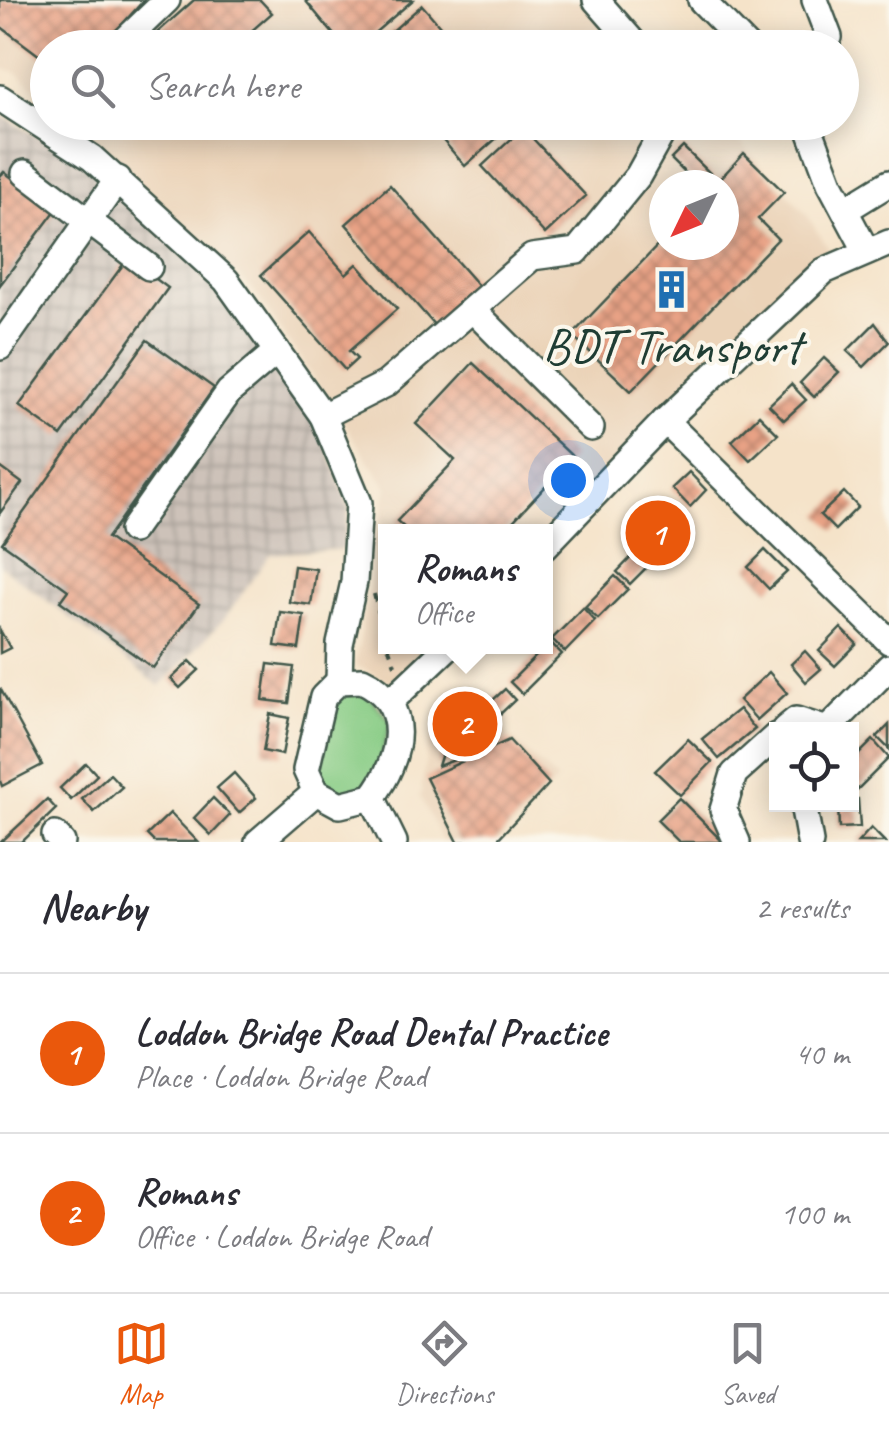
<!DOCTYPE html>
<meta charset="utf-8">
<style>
body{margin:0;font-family:Caveat,sans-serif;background:#f7f7f7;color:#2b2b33}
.controls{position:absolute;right:30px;bottom:30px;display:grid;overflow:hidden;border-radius:0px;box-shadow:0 5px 25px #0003}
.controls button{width:90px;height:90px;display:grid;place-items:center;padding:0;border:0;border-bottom:2px solid #e1e1e2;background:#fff;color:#2b2b33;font:50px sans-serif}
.compass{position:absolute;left:649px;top:170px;width:90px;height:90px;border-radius:50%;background:#fff;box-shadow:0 5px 25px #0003;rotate:227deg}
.you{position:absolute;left:568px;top:480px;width:35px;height:35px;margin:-25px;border:8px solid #fff;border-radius:50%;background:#1a73e8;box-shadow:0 0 0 15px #1a73e833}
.badge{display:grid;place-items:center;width:65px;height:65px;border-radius:50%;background:#ea580c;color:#fff;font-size:32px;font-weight:700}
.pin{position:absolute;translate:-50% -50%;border:5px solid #fff;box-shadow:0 2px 10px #0006}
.popup{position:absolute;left:378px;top:524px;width:175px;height:130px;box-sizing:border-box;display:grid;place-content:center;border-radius:0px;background:#fff;filter:drop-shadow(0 2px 8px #0005);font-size:32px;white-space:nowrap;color:#7c7c81}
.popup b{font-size:38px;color:#2b2b33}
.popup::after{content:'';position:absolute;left:50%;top:100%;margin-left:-20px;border:20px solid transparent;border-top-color:#fff}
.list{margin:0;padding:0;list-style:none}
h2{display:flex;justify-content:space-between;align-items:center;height:130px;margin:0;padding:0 40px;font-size:42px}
h2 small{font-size:32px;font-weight:400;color:#7c7c81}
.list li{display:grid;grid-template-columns:65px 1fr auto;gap:30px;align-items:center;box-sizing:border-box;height:160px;padding:0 40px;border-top:2px solid #e1e1e2}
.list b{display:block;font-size:38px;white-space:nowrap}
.list p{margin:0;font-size:32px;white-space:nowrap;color:#7c7c81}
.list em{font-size:32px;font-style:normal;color:#7c7c81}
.icon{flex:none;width:55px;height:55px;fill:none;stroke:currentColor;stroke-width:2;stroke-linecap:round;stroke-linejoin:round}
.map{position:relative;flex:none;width:889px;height:842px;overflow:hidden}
.search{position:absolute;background:#fff;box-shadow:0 5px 25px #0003;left:30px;right:30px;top:30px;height:110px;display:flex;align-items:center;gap:25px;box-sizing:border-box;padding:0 35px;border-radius:55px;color:#7c7c81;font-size:38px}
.sheet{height:450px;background:#fff}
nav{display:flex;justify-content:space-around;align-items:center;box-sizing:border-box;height:140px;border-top:2px solid #e1e1e2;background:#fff;font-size:28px;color:#7c7c81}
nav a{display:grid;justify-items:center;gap:5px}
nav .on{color:#ea580c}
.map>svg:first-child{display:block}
.built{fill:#ebd3b8;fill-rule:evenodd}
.industrial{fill:url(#industrial-grid)}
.grass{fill:#88cc85;stroke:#54845c;stroke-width:2.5}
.building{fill:url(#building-cross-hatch)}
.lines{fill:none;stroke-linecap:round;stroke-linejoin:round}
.minor-casing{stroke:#3f564a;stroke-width:30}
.path{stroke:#3f564a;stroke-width:4;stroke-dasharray:8 8;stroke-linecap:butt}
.minor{stroke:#fff;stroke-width:25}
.labels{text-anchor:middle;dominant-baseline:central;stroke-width:8;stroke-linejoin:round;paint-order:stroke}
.poi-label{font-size:50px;fill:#1f3d34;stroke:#fbf7ec}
</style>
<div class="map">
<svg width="889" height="842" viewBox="0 0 889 842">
<defs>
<pattern id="industrial-grid" width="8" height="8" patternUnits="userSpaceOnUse" patternTransform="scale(2.5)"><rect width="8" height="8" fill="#cdc2b9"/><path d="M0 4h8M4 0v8" fill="none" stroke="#a69f97"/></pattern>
<pattern id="building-cross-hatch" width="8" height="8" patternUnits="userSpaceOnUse" patternTransform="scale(2.5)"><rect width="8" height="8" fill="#e8a285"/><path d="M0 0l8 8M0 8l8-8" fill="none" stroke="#bb856e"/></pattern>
</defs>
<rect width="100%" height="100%" fill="#fbf7ec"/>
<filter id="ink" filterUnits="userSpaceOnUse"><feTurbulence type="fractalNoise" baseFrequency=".01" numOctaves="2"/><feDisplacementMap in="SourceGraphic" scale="20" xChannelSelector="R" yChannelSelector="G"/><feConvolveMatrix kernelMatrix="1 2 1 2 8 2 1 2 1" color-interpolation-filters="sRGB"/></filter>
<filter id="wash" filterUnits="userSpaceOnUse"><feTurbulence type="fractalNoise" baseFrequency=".0048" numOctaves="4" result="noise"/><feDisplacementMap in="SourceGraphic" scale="40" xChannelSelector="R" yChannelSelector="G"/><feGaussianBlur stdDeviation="2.25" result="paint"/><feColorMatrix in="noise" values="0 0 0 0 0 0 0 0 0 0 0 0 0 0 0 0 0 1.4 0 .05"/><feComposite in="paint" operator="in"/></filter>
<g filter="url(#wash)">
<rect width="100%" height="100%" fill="#f5e3c9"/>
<!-- built -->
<g class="built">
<path d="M0,0H611L655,47L48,48L47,100L18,73L0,67Z"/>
<path d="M72,123H723L807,215L833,256L545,532H385V646L436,647L398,685L355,665L387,487L255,292ZM664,185H724V245H664Z"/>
<path d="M464,695L557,780L498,842H443L420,797L428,745Z"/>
</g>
<!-- industrial -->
<path class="industrial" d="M0,115L83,162L197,267L272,355L318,422L349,508L342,549L270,554L225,618L160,686L0,565Z"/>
<!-- grass -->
<path class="grass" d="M364,690L391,721L377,777L358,793L327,792L314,761L337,693Z"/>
<g id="blocks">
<!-- building -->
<g class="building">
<path d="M0,0H144L101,48H48V62L0,26Z"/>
<path d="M194,0H260L272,13L232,48H140Z"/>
<path d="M305,0H413L357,48H345Z"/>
<path d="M422,5L459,48H373Z"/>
<path d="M427,122H515L465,166Z"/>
<path d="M523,128L586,196L545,234L482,166Z"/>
<path d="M683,147L718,181L744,153L784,192L758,219L778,239L631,391L572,335L664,239V245H724V185H697L671,159Z"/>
<path d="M4,172L56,210L0,285V176Z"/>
<path d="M390,185L481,289L437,328L346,224Z"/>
<path d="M309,232L346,274L357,264L397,309L349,351L357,359L345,370L261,275Z"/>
<path d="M128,258L168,288L61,436L19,406Z"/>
<path d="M875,323L889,342L864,367L847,351Z"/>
<path d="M147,340L214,388L107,538L199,604L153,668L60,601L68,590L2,543Z"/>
<path d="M824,358L839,372L814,397L800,383Z"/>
<path d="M473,363L573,457L503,532H409L397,521L455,460L416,424Z"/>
<path d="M791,384L806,400L784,420L769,405Z"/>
<path d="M759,415L778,434L750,460L732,441Z"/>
<path d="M0,467L22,483L0,513Z"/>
<path d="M689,472L706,490L690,507L672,488Z"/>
<path d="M844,492L858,507L835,530L820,515Z"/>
<path d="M669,510L681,522L658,545L646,532Z"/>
<path d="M647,541L660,554L630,584L617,572Z"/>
<path d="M765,550L787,572L769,589L748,567Z"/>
<path d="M294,566L316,569L311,605L289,602Z"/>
<path d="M615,576L628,589L598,619L585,607Z"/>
<path d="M583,608L595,621L565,652L552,639Z"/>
<path d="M280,612L304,615L299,649L275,646Z"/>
<path d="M841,628L857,644L835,666L819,651Z"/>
<path d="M0,630L10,648L0,653Z"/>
<path d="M550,642L562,654L522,694L510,682Z"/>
<path d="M805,651L821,669L806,682L791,664Z"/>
<path d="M190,661L199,670L180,688L171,679Z"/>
<path d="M268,664L294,667L289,703L263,700Z"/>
<path d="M769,672L787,693L757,720L739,700Z"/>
<path d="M0,688L42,765L2,786L0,781Z"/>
<path d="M505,689L515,700L494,720L484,708Z"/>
<path d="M467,707L478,719L466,733L460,758L438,766L451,725Z"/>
<path d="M739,709L755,729L719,759L702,739Z"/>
<path d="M270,714L289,718L282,755L263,751Z"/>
<path d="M889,725V749L877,737Z"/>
<path d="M688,739L712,762L680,795L655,771Z"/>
<path d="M509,740L549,784L495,842H458L426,778Z"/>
<path d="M873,740L889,758L856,791L852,787V761Z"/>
<path d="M86,763L97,775L71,800L60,788Z"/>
<path d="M234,773L256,798L239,813L217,788Z"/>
<path d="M110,774L122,787L94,812L82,799Z"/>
<path d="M213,798L230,815L211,835L194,818Z"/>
<path d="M679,798L723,842H679L657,820Z"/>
<path d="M47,799L56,809L22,842H1Z"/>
<path d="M852,799H858L860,827L839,828L838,804H852Z"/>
<path d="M170,813L198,842H154L147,835Z"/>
<path d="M871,828L885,842H858Z"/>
</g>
</g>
</g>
<g filter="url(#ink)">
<use href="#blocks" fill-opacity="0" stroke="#3f564a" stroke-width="2.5"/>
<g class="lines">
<defs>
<g id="minor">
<path d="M596,0L638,48"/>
<path d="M701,0L748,48"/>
<path d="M815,0L829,37L817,48"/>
<path d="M117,48L167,0"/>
<path d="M0,98L92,158L226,280L323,416L359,503L354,582L340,644L339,681"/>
<path d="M807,122L830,183L867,252"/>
<path d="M25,173L149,267"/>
<path d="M845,210L889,183"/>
<path d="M473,310L591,428"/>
<path d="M0,347L118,179"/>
<path d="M323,416L386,384L532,257L577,251L638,176L668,122"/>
<path d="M665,421L889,641"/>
<path d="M132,530L229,392L277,351"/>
<path d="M545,546L665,421L824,271L889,243"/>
<path d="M362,680C413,703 402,759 372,797L340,805L316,792L306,770L323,697L339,681Z"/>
<path d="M392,700L449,646"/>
<path d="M785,729L796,720L824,729"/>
<path d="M828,729L889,667"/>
<path d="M372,797L394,842"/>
<path d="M803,804L810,842"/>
<path d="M55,835L62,842"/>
<path d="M258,842L316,792"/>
<path d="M737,842L723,810L734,774L776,736"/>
</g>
</defs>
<!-- minor casing -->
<use href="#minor" class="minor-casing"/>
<!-- path -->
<g class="path">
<path d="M374,594L385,639"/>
<path d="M388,646L395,665"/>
</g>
<!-- minor -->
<use href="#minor" class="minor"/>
</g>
</g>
<!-- icons -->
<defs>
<symbol id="building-bare" viewBox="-9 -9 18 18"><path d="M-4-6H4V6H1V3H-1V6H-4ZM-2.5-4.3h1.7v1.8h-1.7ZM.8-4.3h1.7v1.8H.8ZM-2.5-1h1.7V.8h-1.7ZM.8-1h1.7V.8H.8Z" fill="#1f6fb2" stroke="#fbf7ec" stroke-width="2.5" paint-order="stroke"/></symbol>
</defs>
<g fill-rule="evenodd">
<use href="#building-bare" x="644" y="262" width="55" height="55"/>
</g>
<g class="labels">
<!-- poi labels -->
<g class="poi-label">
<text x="672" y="346">BDT Transport</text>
</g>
</g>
</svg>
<div class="controls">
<button><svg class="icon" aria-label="locate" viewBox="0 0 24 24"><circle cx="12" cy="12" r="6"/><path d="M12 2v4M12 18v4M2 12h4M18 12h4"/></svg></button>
</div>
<svg class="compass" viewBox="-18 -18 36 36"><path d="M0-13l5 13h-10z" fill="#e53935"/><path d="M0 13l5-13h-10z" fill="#7c7c81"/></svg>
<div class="you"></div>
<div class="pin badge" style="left:658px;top:533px">1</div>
<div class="pin badge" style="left:465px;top:724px">2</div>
<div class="popup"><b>Romans</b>Office</div>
<div class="search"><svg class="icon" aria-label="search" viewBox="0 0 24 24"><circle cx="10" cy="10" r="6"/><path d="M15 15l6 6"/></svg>Search here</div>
</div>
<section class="sheet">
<h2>Nearby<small>2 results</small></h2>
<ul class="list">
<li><span class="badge">1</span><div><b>Loddon Bridge Road Dental Practice</b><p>Place · Loddon Bridge Road</p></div><em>40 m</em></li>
<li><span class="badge">2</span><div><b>Romans</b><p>Office · Loddon Bridge Road</p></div><em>100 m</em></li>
</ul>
</section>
<nav>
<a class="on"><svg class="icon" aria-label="map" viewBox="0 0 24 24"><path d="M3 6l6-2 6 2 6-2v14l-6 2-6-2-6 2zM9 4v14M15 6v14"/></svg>Map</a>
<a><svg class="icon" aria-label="directions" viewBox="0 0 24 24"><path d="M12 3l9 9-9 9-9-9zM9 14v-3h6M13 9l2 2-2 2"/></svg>Directions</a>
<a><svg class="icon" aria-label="saved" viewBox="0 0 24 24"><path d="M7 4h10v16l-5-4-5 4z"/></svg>Saved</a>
</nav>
